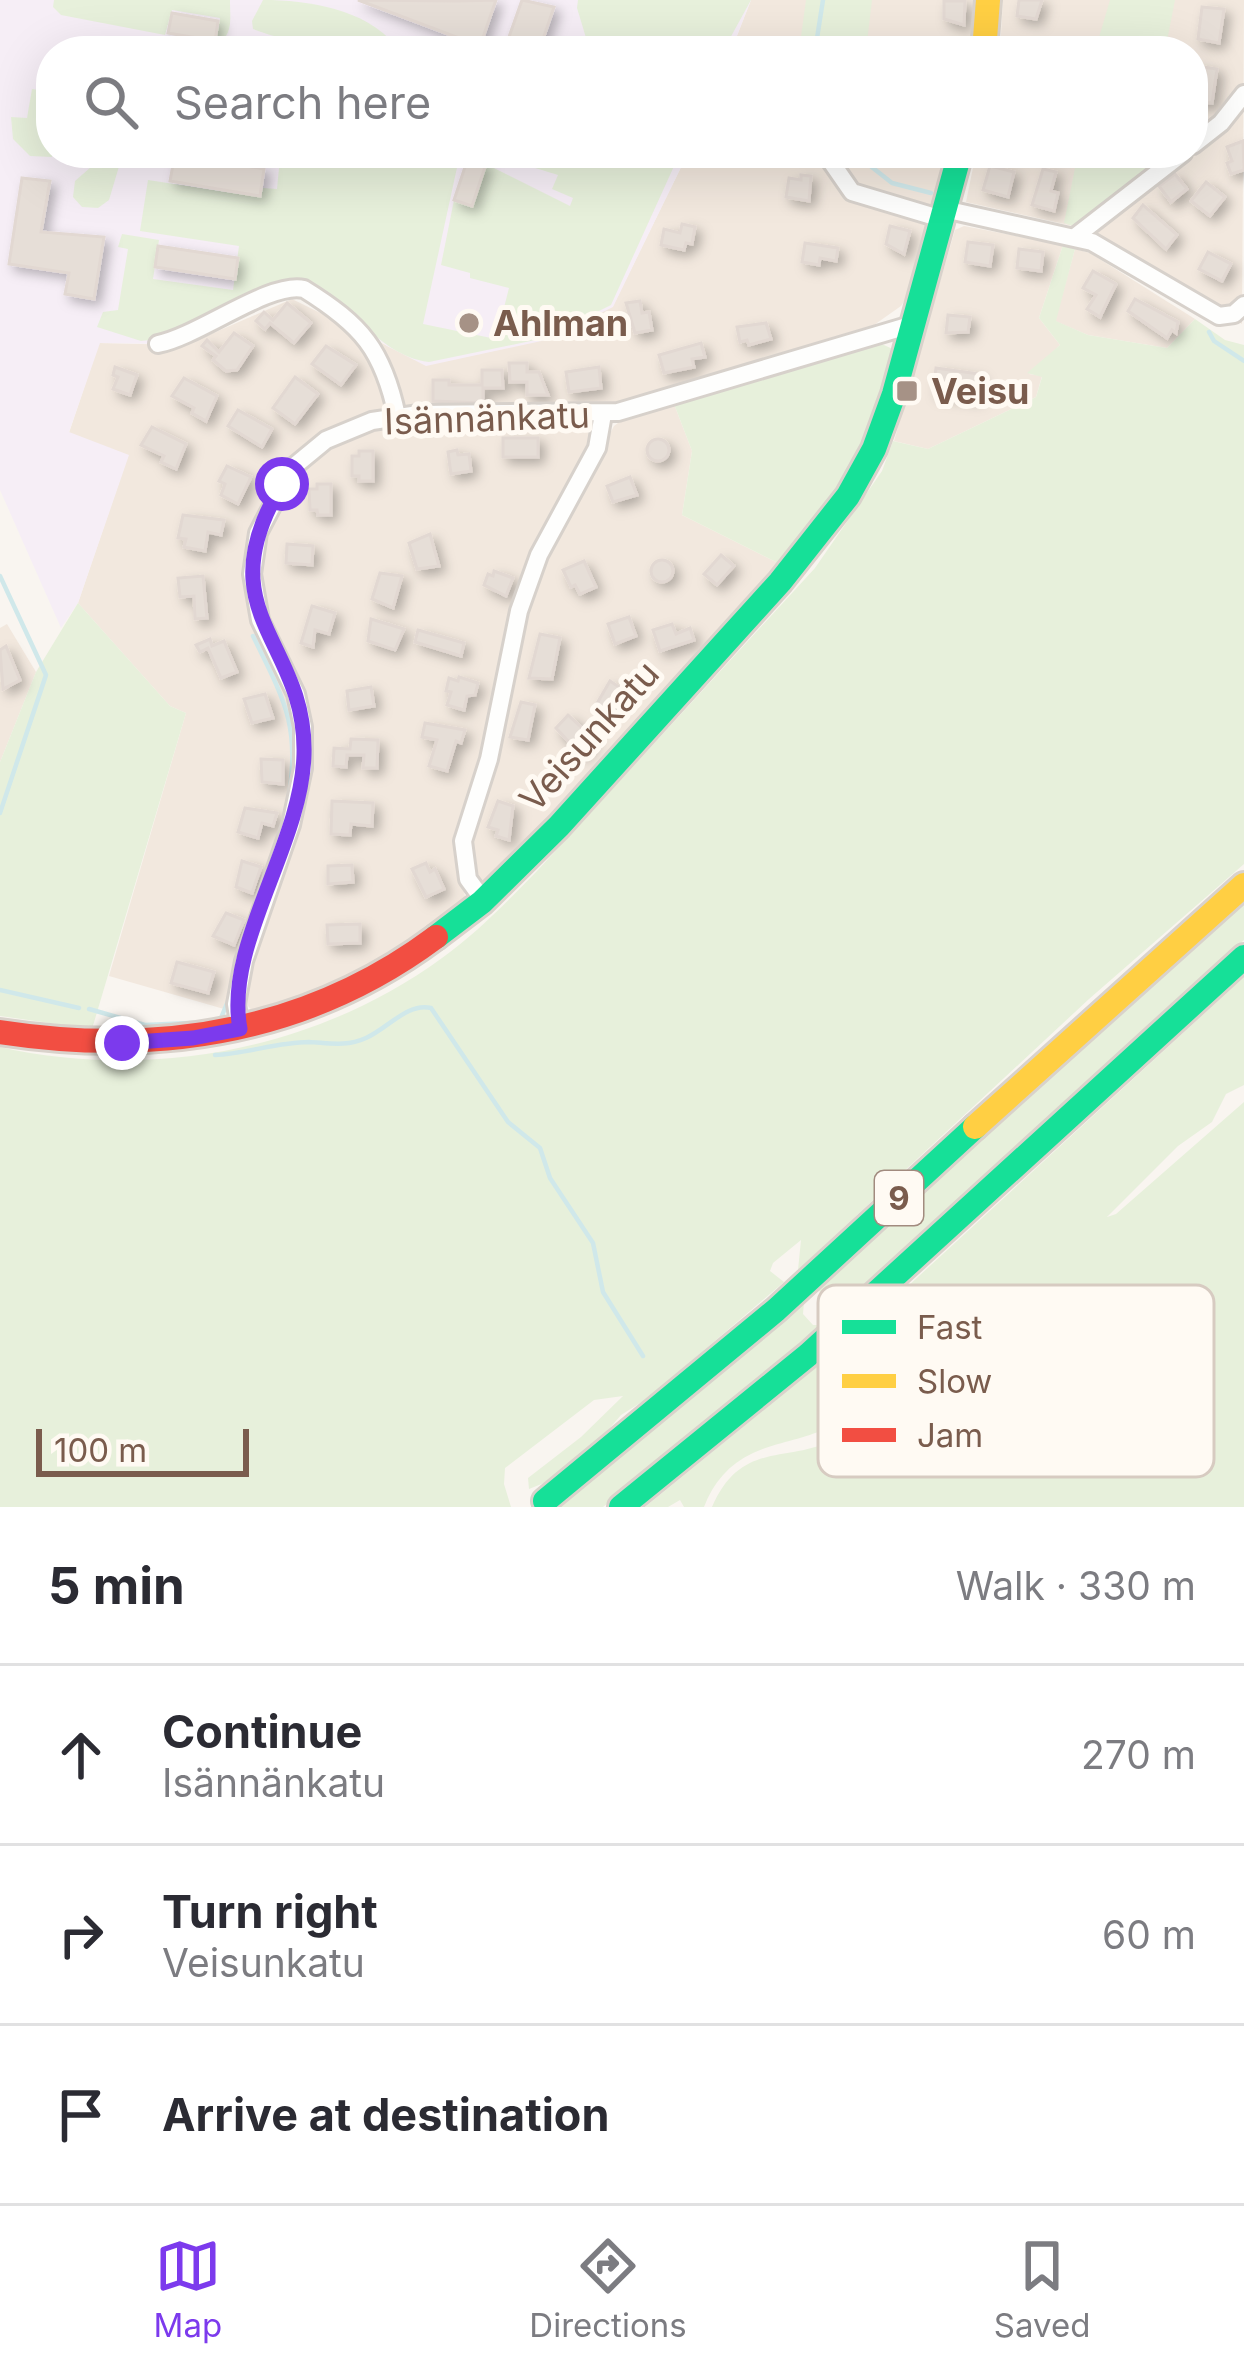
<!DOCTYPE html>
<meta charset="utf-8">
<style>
body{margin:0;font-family:Inter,sans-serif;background:#f2f2f3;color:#2b2b33}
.scale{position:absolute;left:36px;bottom:30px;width:213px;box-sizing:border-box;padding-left:12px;border:6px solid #7a5c4d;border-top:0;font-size:33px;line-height:42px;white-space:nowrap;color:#7a5c4d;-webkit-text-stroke:9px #fffaf3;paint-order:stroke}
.stop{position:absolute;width:36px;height:36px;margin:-27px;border:9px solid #7c3aed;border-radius:50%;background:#fff}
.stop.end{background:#7c3aed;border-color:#fff;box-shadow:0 3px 12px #0008}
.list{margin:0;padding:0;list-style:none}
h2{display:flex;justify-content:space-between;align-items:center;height:156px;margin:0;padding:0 48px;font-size:51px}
h2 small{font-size:39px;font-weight:400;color:#7c7c81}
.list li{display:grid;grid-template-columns:78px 1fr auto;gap:36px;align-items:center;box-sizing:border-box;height:180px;padding:0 48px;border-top:3px solid #e1e1e2}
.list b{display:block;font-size:45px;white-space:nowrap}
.list p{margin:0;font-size:39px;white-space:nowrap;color:#7c7c81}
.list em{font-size:39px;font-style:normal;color:#7c7c81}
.icon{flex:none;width:66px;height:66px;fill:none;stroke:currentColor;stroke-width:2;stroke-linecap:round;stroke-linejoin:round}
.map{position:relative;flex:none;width:1244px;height:1507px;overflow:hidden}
.search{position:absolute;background:#fff;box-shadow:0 12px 48px #0002;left:36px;right:36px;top:36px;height:132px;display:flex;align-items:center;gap:30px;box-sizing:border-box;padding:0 42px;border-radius:48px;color:#7c7c81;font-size:45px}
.sheet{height:696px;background:#fff}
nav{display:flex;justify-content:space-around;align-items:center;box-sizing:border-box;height:168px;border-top:3px solid #e1e1e2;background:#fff;font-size:33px;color:#7c7c81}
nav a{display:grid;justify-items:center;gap:6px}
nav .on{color:#7c3aed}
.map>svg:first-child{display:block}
.residential{fill:#f2e8de}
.education{fill:#f6eef6}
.green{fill:#e7f0db}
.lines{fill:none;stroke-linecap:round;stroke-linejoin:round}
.stream{stroke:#d0e8ea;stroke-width:4.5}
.building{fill:#e6ded7;stroke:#e2d8d2;stroke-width:3;filter:url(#shadow)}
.street-casing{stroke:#d7d1cb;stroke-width:22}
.fast-casing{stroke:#d9d2cb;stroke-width:30}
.slow-casing{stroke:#d9d2cb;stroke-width:30}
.jam-casing{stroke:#d9d2cb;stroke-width:30}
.street{stroke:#fefefd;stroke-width:16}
.fast{stroke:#16e098;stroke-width:24}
.slow{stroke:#ffcf43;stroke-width:24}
.jam{stroke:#f24e42;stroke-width:24}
.route{stroke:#7c3aed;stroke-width:15}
.poi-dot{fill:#a69286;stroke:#fffaf3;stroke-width:4.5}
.labels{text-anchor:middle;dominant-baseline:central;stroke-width:10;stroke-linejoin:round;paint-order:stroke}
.shield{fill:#fffaf3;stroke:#a28b7f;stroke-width:3}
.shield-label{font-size:33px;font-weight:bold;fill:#7a5c4d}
.poi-label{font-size:36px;font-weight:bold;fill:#7a5c4d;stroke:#fffaf3;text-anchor:start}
.street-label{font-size:36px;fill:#7a5c4d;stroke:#fffaf3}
.key{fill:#fffaf3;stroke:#d7cbc1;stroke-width:3}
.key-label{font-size:33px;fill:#7a5c4d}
</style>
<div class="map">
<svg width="1244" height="1507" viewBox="0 0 1244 1507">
<defs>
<filter id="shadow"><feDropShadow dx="5.5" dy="5.5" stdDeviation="6" flood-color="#0004"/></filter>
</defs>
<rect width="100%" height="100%" fill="#f9f5f0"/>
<!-- residential -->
<g class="residential">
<path d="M751,0H976L972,51H731Z"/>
<path d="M1003,0H1244L1242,324L1096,235L1073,226L966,202L976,153H1193V51H1000Z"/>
<path d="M688,153H950L911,291L901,306L874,325L610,404L422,406L357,417L310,440L282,468L263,498L248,536L245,561L249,608L255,632L288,696L295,720L296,764L288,808L238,950L224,1009L109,976L186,713L170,706L78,603L128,456L69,433L99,343L186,345L292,299L426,365L613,306Z"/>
<path d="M964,226L1063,245L1039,318L1060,345L1029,374L1042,376L1036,397L928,449L894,441L955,230Z"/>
<path d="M1075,249L1090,253L1195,319L1167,348L1088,335L1055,321Z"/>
<path d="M674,404L692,451L682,515L780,564L486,884L477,878L469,849L531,595L556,535L614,426L626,417Z"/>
<path d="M594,421L593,442L552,517L460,866L466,903L412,947L304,997L253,1012L244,1001L250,967L296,836L311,757L308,709L267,620L258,576L265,530L289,483L320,452L343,439L394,424Z"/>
<path d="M7,624L36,672L0,762V628Z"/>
</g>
<!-- education -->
<path class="education" d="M0,0H751L731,51H51V153H688L613,307L546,340L426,366L387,346L314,287L296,280L272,287L169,344L100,343L69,432L129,455L78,603L61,628L0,490Z"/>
<!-- green -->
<g class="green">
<path d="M54,0H230C230,20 234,35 215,46L220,18L172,10L165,35L61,15L53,7Z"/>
<path d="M263,0C308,0 365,9 395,45L392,51C347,51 295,45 253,29L252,21Z"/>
<path d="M578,0H751L723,51H590L577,8Z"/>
<path d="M806,0H872L866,51H799Z"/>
<path d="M1110,0H1175L1165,51H1095Z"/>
<path d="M32,89L51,92V107L44,106L40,130L51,132L52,157L30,156L13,139L11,117L27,118Z"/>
<path d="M107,153H123L109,200L98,208L82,207L73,197L75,181Z"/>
<path d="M259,153H453L458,163L423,324L496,339L509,288L470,278V273L441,265L454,200L472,205L486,164L570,206L573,198L552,189L558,175L532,167L514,153H680L611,305L545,338L429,362C373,355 347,292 296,280L158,339L141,341L97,327L103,312L118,310L128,249L118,247L122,234L159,240L153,279L233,290L239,246L140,231L148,180L260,197L263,188L277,189L280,158Z"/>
<path d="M1078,153H1166L1073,226L1064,223Z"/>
<path d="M1063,245L1075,249L1056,321L1088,335L1167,348L1195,319L1225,340L1244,345V864L1089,999L798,1270L801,1240L773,1263L770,1271L784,1282L648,1398L621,1415L602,1437L544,1483L529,1489L528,1478L581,1437L623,1396L594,1400L505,1468L504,1484L511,1507H0V1047C151,1081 316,1050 442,958C477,933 507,902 537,871L815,568L882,471L893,441L928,449L1036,397L1042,377L1027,373L1060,345L1039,318Z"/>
<path d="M875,341L895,350L868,445L822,518L780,564L682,515L692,451L674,404Z"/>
<path d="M78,603L170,706L186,713L92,1029L0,1016V762L36,672Z"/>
<path d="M1244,899V940L836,1314L837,1305L826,1292L816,1291Z"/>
<path d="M1244,977V1085L1226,1094L1212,1122L1178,1146L1107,1217L1116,1214L1244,1102V1507H712C742,1438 790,1465 836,1438C875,1416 874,1375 855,1341L857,1333Z"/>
<path d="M804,1302L803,1314L813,1325H821L721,1415L603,1507H554Z"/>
<path d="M849,1345C857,1355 860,1366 860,1380C859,1437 791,1435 753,1453C729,1464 713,1483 704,1507H684L680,1500L668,1507H645L842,1346L841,1360Z"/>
</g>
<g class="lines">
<!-- stream -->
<g class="stream">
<path d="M815,51L823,0"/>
<path d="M854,153L892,183L931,193"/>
<path d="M1209,332L1214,341L1244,361"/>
<path d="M0,576L46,675L0,813"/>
<path d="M253,636C285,701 301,728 288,801"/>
<path d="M0,990L79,1008"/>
<path d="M89,1009L145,1025L212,1022L221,1018L230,996"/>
<path d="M215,1055C245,1054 278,1042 309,1042C329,1043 346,1047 366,1038C387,1029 408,1002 431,1008L508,1122L540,1148L550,1178L593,1243L603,1292L643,1356"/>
</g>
</g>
<!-- building -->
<g class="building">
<path d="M358,0L457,1L496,0L480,46Z"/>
<path d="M522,0L554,7L539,51H504Z"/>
<path d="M1019,0H1042L1036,19L1017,16Z"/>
<path d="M944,1H965L964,25L944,19Z"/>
<path d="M1202,7L1224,9L1219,43L1198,39Z"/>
<path d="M172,13L218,21L215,41L168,33Z"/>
<path d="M1196,66L1217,69L1212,103L1193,101Z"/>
<path d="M1243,141L1244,170L1231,174L1227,163L1232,161L1227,147Z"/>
<path d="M175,154L264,169L260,196L170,181Z"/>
<path d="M468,158L486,164L472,206L454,200Z"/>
<path d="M990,166L1014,172L1008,197L983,190Z"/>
<path d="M1043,169L1056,172L1051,191L1058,193L1054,211L1032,205Z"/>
<path d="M1175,174L1187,189L1171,202L1159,186Z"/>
<path d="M801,175L811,176L809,201L786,197L789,178L801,180Z"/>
<path d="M22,178L50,181L41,232L104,237L94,299L65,294L69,273L9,264Z"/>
<path d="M1206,182L1225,197L1210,216L1191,201Z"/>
<path d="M1143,205L1177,235L1166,249L1133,218Z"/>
<path d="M682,224L695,227L692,244L686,243L684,250L661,245L664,229L680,233Z"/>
<path d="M890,226L910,231L904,254L886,244Z"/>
<path d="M968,242L993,245L990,266L965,262Z"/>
<path d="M805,243L838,248L836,261L820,258L819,265L802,262Z"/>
<path d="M158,246L238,258L235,279L155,267Z"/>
<path d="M1019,249L1043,252L1041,271L1017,268Z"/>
<path d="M1208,252L1231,264L1222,281L1199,269Z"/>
<path d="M1093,271L1116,284L1100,317L1087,309L1096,295L1083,288Z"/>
<path d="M1135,299L1178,322L1176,333L1172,330L1167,338L1128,311Z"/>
<path d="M640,301L642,313L649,312L652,330L635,333L626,303Z"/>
<path d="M287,303L311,323L294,343L270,323L265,329L256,321L264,312L273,320Z"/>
<path d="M948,315L970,317L968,332L946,333Z"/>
<path d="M766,323L771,339L749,345L747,340L740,342L737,327Z"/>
<path d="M234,333L253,346L237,370L226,371L213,360L216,356L202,346L207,340L219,352Z"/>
<path d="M701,343L705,357L692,359L694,367L664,373L659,355Z"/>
<path d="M326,346L356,365L341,385L312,364Z"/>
<path d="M509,363H527V372H539L548,395H527V382H510Z"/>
<path d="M115,367L137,375L130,395L113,389L118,377L113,375Z"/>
<path d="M599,367L601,388L569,392L566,372Z"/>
<path d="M936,368L979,374L976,397L933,392Z"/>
<path d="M482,370H502L503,388H483V403L433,401V380H449V385H482Z"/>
<path d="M295,377L318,394L295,424L273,408Z"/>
<path d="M184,378L217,396L206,421L192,413L194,408L172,396Z"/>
<path d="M238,410L272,429L262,447L228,426Z"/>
<path d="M152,427L186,444L176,469L161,462L164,456L141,445Z"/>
<rect x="503" y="438" width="35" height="19"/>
<circle cx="658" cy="450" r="11"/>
<path d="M457,450L458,455L469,454L471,471L451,474L448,452Z"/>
<path d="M359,451H373V481H359V476H352V456H359Z"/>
<path d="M227,466L251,477L238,504L221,495L225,484L219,481Z"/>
<path d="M630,477L637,495L613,502L607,486Z"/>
<path d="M317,484H331V515H318L317,510H310L309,489H317Z"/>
<path d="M183,515L224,520L221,535L208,532L205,551L184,547L186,539L178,538Z"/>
<path d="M430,534L439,566L417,569L409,543Z"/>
<path d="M287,544L313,546L312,565L286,563Z"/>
<path d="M721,555L734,566L717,585L704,574Z"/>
<circle cx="662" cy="571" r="11"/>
<path d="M584,561L596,587L580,594L575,585L571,587L563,570Z"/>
<path d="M494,571L513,578L506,596L484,585L488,574L493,576Z"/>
<path d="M380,573L402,576L393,608L372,599Z"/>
<path d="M203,576L207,618L195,619L194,596L180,597L178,578Z"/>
<path d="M312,606L335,613L329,634L315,630L313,647L301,643Z"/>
<path d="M629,617L636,636L615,644L608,624Z"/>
<path d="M371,619L404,629L395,650L368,641Z"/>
<path d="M672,624L676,634L690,628L694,640L660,651L653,630Z"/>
<path d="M418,630L464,643L461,656L415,642Z"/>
<path d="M540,634L560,638L552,679L529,678Z"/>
<path d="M210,639L212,646L224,641L237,672L221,678L208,648L200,652L196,645Z"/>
<path d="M6,646L20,680L3,689L0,650Z"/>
<path d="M459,677L478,683L475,695L467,696L464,710L447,705L451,692L446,691L449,678L458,681Z"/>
<path d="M610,681L625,691L606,712L596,705Z"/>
<path d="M371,687L374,706L349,710L347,691Z"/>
<path d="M265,694L273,718L252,723L244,699Z"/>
<path d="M521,702L535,705L528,740L510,737Z"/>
<path d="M568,715L593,738L581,755L556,728Z"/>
<path d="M425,723L465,730L461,743L456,741L447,771L429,766L437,740L422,737Z"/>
<path d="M351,739L378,740L377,768H363L364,755H347L346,767L333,766L334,748L350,749Z"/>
<path d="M261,759L283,760V784L262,782Z"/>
<path d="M332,801L373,803L372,826L351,824L350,835L331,834Z"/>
<path d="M498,801L513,806L509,840L496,836L498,830L488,827Z"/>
<path d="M245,808L277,813L273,826L262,823L258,838L238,832Z"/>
<path d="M242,861L261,867L252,893L236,887Z"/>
<path d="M426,863L430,872L435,869L444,889L426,897L412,869Z"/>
<path d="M352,865L353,882L328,884V866Z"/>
<path d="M226,913L244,920L234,945L213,936Z"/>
<path d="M360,924V943L328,944L327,925Z"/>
<path d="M177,962L214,972L208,993L171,983Z"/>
</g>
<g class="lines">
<defs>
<g id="street">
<path d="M1193,145L1221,123L1244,94"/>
<path d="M825,153L852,192L942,219"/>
<path d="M944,209L1092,242L1219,316L1234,314L1244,305"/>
<path d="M1076,236L1183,153"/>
<path d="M158,344C199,336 270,281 304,289C362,325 383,350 397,416"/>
<path d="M484,901L468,879L463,841L489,759L519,611L539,555L597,448L603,414"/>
<path d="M240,1029L236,1004L244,961L291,825L303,768V727L296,694L260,620L252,574L258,533L292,468L326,440L372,421L419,414L618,412L914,324"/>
</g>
<g id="fast">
<path d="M436,937L482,902L559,826L780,582L848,496L874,449L894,394L960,153"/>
<path d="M545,1501L776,1310L975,1127"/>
<path d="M621,1507L808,1355L1244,957"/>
</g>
<g id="slow">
<path d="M984,51L988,0"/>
<path d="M975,1127L1244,885"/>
</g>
<path id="jam" d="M0,1032C157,1056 306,1034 436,937"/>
</defs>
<!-- street casing -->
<use href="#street" class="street-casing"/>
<!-- fast casing -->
<use href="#fast" class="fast-casing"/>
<!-- slow casing -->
<use href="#slow" class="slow-casing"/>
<!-- jam casing -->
<use href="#jam" class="jam-casing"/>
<!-- street -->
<use href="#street" class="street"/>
<!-- fast -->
<use href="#fast" class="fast"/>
<!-- slow -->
<use href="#slow" class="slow"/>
<!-- jam -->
<use href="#jam" class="jam"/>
</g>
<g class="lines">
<!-- route -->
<path class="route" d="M122,1043L193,1038L240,1029C224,944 302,845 304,754C307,640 204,614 282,484"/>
</g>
<!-- markers -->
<g class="poi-dot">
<circle cx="469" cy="323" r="12"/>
<rect x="895" y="379" width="24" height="24" rx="6"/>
</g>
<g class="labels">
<!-- shield labels -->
<rect class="shield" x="875" y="1171" width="48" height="54" rx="9"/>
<g class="shield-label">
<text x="899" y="1198">9</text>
</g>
<!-- poi labels -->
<g class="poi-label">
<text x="493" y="323">Ahlman</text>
<text x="931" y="391">Veisu</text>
</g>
<!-- street labels -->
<g class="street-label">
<text transform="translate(487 418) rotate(-2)">Isännänkatu</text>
<text transform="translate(589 736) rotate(-48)">Veisunkatu</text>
</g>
</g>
<!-- legend -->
<rect x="818" y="1285" width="396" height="192" rx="18" class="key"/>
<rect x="842" y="1320" width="54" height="14" fill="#16e098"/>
<rect x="842" y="1374" width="54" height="14" fill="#ffcf43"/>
<rect x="842" y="1428" width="54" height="14" fill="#f24e42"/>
<g class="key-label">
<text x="917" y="1339">Fast</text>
<text x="917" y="1393">Slow</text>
<text x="917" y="1447">Jam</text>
</g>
</svg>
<div class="scale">100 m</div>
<div class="stop" style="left:282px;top:484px"></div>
<div class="stop end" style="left:122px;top:1043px"></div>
<div class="search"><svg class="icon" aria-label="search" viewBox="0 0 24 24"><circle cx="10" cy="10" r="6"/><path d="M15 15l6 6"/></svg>Search here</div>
</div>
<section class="sheet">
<h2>5 min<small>Walk · 330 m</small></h2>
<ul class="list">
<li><svg class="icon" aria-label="ahead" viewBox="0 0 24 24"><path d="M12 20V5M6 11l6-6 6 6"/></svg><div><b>Continue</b><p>Isännänkatu</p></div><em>270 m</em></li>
<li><svg class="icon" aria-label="right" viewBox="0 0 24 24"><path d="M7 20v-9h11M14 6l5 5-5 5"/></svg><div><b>Turn right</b><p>Veisunkatu</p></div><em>60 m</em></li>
<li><svg class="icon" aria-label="arrive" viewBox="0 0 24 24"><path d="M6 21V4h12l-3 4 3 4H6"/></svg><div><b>Arrive at destination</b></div></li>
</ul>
</section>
<nav>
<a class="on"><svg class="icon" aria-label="map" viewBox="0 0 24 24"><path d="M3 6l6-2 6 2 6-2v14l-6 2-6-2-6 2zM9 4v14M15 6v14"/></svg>Map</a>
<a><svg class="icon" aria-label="directions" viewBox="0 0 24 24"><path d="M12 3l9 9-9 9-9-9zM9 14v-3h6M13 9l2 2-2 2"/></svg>Directions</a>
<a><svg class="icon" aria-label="saved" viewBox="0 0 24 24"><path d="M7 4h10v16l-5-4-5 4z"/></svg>Saved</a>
</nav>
